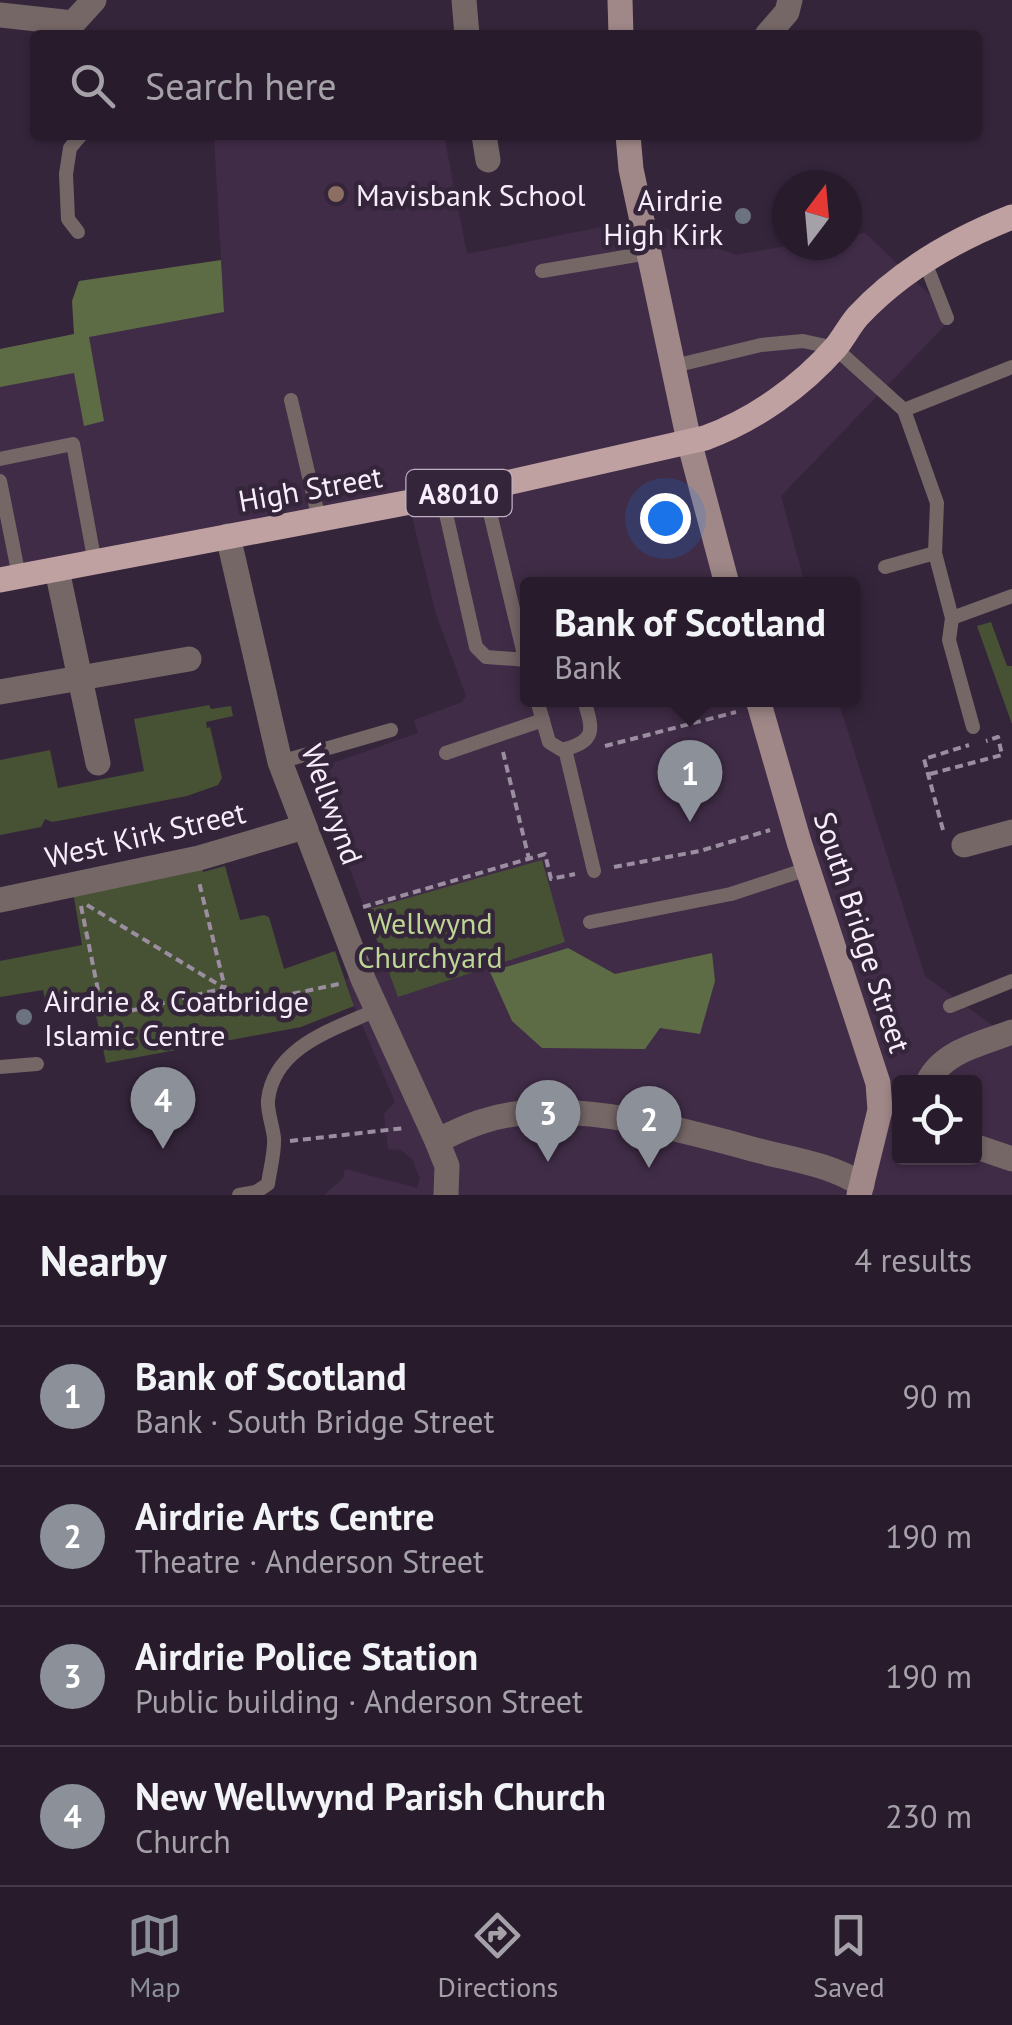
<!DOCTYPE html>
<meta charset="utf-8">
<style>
body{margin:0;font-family:"PT Sans",sans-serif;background:#342938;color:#f1f3f6}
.controls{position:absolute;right:30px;bottom:30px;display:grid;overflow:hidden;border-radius:10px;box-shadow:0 2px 8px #0004}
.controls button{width:90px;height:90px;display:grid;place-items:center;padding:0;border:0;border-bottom:2px solid #443a48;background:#281c2c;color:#f1f3f6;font:50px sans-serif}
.compass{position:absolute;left:772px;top:170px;width:90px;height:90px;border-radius:50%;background:#281c2c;box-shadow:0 2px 8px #0004;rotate:16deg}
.you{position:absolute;left:665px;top:518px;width:35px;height:35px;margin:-25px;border:8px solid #fff;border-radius:50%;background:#1a73e8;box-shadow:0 0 0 15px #1a73e833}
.badge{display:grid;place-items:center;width:65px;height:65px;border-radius:50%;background:#8c9099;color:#fff;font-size:32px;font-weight:700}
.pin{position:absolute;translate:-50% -82px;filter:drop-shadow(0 2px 5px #0008)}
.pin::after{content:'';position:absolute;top:52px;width:35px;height:30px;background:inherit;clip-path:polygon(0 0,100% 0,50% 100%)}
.popup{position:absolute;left:520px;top:577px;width:340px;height:130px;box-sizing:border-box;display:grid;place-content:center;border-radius:10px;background:#281c2c;filter:drop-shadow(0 2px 8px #0005);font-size:32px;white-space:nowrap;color:#a5a1a9}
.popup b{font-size:38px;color:#f1f3f6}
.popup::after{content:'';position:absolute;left:50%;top:100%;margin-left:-20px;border:20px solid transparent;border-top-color:#281c2c}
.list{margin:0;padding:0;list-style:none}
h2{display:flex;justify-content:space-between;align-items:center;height:130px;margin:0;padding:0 40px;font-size:42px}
h2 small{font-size:32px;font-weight:400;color:#a5a1a9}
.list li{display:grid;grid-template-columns:65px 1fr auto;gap:30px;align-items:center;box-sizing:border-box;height:140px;padding:0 40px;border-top:2px solid #443a48}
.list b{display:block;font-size:38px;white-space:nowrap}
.list p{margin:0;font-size:32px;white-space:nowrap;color:#a5a1a9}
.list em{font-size:32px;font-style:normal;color:#a5a1a9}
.icon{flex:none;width:55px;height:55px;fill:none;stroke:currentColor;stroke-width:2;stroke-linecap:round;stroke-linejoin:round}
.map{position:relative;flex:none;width:1012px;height:1195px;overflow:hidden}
.search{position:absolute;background:#281c2c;box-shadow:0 2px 8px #0004;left:30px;right:30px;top:30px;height:110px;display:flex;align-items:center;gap:25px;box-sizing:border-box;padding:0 35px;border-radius:10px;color:#a5a1a9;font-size:38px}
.sheet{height:690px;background:#281c2c}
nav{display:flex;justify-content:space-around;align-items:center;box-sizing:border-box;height:140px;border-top:2px solid #443a48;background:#281c2c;font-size:28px;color:#a5a1a9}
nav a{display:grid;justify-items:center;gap:5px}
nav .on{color:#8c9099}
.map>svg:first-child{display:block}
.built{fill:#402c47;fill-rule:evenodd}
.green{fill:#475234}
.forest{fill:#5d6c45}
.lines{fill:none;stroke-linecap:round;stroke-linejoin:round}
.path{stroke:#9b8ea0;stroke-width:4;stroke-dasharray:8 5;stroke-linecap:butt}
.lane{stroke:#766767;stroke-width:14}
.street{stroke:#766767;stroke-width:25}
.secondary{stroke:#a08888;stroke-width:25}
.primary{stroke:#c0a1a2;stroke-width:25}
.education-dot{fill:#8d6e63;stroke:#35253b;stroke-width:4}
.worship-dot{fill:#6b7280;stroke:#35253b;stroke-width:4}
.labels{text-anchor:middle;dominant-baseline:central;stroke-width:9;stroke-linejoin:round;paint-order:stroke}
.shield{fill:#35253b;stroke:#bdb1c1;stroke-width:2.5}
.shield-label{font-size:28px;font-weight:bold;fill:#f7edfb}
.poi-label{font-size:30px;fill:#f7edfb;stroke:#35253b;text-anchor:start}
.street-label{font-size:30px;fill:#f7edfb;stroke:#35253b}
.park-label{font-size:30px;fill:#bdd695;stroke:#35253b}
</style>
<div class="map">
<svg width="1012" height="1195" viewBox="0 0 1012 1195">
<rect width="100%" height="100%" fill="#35253b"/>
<!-- built -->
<path class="built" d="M214,135H444L467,254L641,219L736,255L792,245H847V236L865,233L953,317L781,496L805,584H528V700H838L925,976L1012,1040V1195H324L343,1178L345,1169L417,1188L420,1178L412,1159L401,1150L388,1149L384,1114L395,1102L354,1006L346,979L386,966L313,770L418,733L414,720L462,702L466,696L435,611L409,504L0,580V349L82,333L89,336L224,312ZM900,1082H974V1158H900Z"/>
<!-- green -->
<g class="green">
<path d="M991,622L1007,666H1012V724L977,626Z"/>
<path d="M209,705L211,709L231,706L233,716L206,722L207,728L210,727L222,778L218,785L187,796L69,819L52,822L45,819L41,827L0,835V760L50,750L58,788L144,771L134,719Z"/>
<path d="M199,858L203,872L225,866L240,920L264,915L269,917L284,969L335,951L354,1006L301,1027L106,1063L91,991L45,1000L43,990L0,997V961L82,945L72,886Z"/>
<path d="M542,860L565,942L398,997L366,910Z"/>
</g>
<!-- forest -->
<g class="forest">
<path d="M221,260L224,312L89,337L104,421L84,426L74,373L0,387V349L74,334L72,301L79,281Z"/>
<path d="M568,948L615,974L712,953L715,981L700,1034L660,1028L645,1049L542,1048L512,1021L490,972Z"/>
</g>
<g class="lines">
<!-- path -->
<g class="path">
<path d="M605,746L736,712"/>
<path d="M503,752L529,859"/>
<path d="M930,774L1002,755L998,737L986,741"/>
<path d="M943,830L924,759L969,745"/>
<path d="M614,867L700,851L770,830"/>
<path d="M87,905L249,1003L339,984"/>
<path d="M81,906L99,995L110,1008L126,1012L225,988L199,882"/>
<path d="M363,907L545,854L551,879L575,874"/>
<path d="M81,999L99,995"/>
<path d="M290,1141L405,1128"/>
</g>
<!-- lane -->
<g class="lane">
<path d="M78,232L68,219L66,174L70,148L81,135"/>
<path d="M925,262L947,318"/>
<path d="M542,271L648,253"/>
<path d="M674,366L761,345L803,341L835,348L904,410L937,503L935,553L952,618L949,640L973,727"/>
<path d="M291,400L319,519"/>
<path d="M904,410L1012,367"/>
<path d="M0,459L73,444L95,563"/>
<path d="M0,481L19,576"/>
<path d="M484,488L527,667"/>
<path d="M442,496L476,647L486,657L528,660"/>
<path d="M885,567L935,553"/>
<path d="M952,618L1012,596"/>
<path d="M537,700L549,742L562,750C597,741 593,730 584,700"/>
<path d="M565,749L594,871"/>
<path d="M446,753L543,720"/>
<path d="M280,762L391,730"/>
<path d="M590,922L731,894L807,869"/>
<path d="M950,1006L1012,981"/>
<path d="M0,1067L37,1064"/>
<path d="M239,1195L256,1192L268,1184C270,1169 275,1152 274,1138C273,1126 267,1112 268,1100C274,1046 335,1029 376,1010"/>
</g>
<!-- street -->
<g class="street">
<path d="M464,0L467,35"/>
<path d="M0,15L73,23"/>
<path d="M73,23L94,0"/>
<path d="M767,35L787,12L790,0"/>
<path d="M484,135L488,160"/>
<path d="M228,536L280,762L363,979L437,1141L447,1166L446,1195"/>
<path d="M57,570L98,763"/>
<path d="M0,692L189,659"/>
<path d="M964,845L1012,832"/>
<path d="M0,900L199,858L304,827"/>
<path d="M928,1082C943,1051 981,1044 1012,1032"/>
<path d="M437,1141C466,1126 493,1115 525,1113C604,1107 685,1131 760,1151C795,1160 832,1165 862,1185"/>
<path d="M974,1146L1012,1159"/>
</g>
<!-- secondary -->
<g class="secondary">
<path d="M620,0L621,35"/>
<path d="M628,135L631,169L689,441L727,584"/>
<path d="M758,700L799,842L878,1083L880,1110L859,1195"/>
</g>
<!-- primary -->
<path class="primary" d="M0,580L484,488L705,438C754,420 801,387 836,347C844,337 850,325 858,316C900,271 956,239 1012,217"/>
</g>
<!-- markers -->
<circle class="education-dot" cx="336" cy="194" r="10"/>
<g class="worship-dot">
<circle cx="743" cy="216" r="10"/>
<circle cx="24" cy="1017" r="10"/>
</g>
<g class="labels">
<!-- shield labels -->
<rect class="shield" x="406.5" y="470" width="105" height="46" rx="8"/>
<g class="shield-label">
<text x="459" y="493">A8010</text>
</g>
<!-- poi labels -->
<g class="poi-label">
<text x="356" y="194">Mavisbank School</text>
<text x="723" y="199" text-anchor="end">Airdrie<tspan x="723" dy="34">High Kirk</tspan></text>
<text x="44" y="1000">Airdrie &amp; Coatbridge<tspan x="44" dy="34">Islamic Centre</tspan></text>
</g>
<!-- street labels -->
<g class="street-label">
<text transform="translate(310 488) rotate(-10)">High Street</text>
<text transform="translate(333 804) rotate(70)">Wellwynd</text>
<text transform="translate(145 834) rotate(-13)">West Kirk Street</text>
<text transform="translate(863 932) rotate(72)">South Bridge Street</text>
</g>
<!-- park labels -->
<g class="park-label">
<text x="430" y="922">Wellwynd<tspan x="430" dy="34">Churchyard</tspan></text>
</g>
</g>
</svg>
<div class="controls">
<button><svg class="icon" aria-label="locate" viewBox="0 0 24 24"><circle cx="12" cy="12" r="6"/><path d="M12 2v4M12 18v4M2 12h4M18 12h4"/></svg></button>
</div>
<svg class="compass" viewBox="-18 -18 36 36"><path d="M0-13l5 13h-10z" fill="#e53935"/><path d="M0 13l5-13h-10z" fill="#a5a1a9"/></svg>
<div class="you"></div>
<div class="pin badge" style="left:690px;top:822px">1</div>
<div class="popup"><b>Bank of Scotland</b>Bank</div>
<div class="pin badge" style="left:649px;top:1168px">2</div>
<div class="pin badge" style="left:548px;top:1162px">3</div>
<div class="pin badge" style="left:163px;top:1149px">4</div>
<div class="search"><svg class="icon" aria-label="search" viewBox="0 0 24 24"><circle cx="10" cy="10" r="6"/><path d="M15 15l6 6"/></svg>Search here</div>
</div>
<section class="sheet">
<h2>Nearby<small>4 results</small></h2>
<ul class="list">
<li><span class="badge">1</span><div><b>Bank of Scotland</b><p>Bank · South Bridge Street</p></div><em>90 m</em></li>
<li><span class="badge">2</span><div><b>Airdrie Arts Centre</b><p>Theatre · Anderson Street</p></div><em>190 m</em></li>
<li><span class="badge">3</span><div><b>Airdrie Police Station</b><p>Public building · Anderson Street</p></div><em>190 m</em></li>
<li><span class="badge">4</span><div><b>New Wellwynd Parish Church</b><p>Church</p></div><em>230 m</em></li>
</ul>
</section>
<nav>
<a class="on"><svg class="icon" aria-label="map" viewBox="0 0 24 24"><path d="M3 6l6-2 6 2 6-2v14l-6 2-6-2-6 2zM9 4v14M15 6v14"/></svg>Map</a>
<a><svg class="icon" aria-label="directions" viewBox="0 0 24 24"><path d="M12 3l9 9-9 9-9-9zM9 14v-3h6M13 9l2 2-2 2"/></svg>Directions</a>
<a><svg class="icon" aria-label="saved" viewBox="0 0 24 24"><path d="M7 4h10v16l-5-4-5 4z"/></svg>Saved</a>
</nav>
